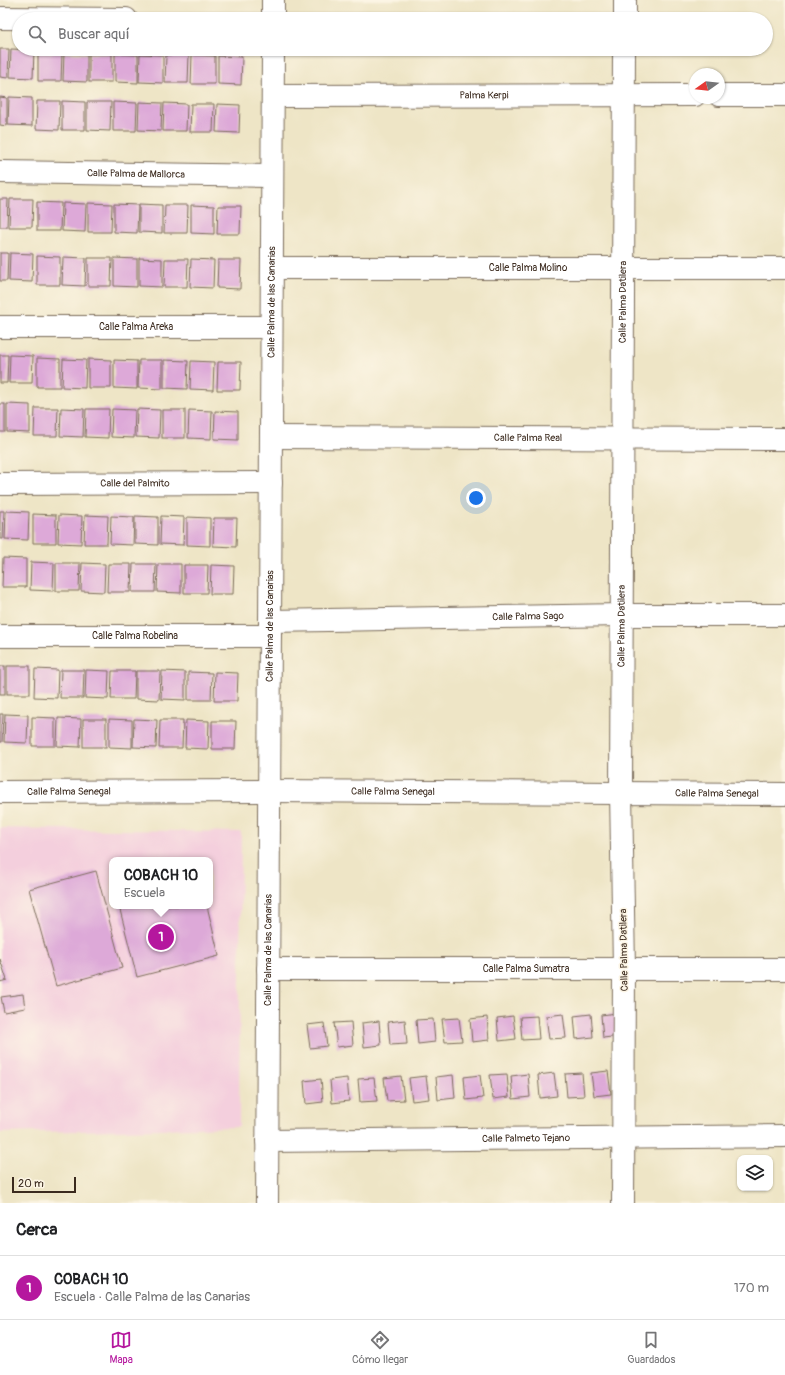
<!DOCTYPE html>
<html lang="es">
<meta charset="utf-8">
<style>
body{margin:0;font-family:Pangolin,sans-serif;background:#f6f6f6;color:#202124}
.controls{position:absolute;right:12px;bottom:12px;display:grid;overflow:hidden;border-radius:8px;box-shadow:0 1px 3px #0004}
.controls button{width:36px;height:36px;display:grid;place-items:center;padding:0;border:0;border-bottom:1px solid #e0e0e0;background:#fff;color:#202124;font:20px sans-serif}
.compass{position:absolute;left:689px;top:68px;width:36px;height:36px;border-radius:50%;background:#fff;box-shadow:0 1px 3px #0004;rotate:255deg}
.scale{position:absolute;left:12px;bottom:10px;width:64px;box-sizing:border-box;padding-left:4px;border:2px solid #3b2a1e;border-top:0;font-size:11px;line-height:14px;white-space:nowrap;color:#3b2a1e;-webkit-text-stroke:3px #fcf5e5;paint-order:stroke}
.you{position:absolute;left:476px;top:498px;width:14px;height:14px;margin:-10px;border:3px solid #fff;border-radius:50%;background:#1a73e8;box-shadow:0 0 0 6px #1a73e833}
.badge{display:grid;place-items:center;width:26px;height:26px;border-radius:50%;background:#b5179e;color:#fff;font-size:13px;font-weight:700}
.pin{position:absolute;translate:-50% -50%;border:2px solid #fff;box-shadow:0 1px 4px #0006}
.popup{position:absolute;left:109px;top:857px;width:104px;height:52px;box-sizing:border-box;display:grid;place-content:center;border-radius:8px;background:#fff;filter:drop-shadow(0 1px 3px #0005);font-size:13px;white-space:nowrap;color:#757577}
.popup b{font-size:15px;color:#202124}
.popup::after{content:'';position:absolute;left:50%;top:100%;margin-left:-8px;border:8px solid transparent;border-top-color:#fff}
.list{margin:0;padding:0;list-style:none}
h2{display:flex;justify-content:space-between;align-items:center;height:52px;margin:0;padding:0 16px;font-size:17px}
h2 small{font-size:13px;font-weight:400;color:#757577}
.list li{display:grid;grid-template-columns:26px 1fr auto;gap:12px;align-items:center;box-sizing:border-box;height:64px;padding:0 16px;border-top:1px solid #e0e0e0}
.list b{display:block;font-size:15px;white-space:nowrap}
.list p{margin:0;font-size:13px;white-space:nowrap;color:#757577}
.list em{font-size:13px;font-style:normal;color:#757577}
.icon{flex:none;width:22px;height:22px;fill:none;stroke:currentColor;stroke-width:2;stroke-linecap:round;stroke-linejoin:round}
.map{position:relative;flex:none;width:785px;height:1203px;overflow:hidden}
.search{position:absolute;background:#fff;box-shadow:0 1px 3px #0004;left:12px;right:12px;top:12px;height:44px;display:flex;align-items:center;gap:10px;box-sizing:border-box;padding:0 14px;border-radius:22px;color:#757577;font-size:15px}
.sheet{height:116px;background:#fff}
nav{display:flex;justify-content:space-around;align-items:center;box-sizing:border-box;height:56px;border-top:1px solid #e0e0e0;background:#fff;font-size:11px;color:#757577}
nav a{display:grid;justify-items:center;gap:2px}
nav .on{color:#b5179e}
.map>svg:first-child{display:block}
.built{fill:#f4cfdd;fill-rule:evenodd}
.building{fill:#dda9d8}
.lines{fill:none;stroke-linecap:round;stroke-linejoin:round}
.minor-casing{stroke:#7a6b59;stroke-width:24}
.minor{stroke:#fff;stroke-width:22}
.labels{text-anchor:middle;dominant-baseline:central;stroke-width:3;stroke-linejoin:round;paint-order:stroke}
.street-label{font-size:10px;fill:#3b2a1e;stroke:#fcf5e5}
</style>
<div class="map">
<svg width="785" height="1203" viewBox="0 0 785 1203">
<rect width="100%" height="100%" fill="#fcf5e5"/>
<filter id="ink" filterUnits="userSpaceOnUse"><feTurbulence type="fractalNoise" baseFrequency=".025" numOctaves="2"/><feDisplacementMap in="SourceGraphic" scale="8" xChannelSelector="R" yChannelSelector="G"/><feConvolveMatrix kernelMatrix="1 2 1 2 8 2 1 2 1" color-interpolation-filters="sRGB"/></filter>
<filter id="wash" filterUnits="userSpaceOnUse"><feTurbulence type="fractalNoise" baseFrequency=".012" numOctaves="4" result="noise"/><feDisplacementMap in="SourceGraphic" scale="16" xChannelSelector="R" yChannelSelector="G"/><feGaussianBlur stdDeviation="0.9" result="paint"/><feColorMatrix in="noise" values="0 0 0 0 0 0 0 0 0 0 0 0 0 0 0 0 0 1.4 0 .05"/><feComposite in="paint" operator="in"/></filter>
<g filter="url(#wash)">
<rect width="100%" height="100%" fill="#eee5c6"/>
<!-- built -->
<path class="built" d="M0,828L241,832L239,1127L0,1133ZM112,860H210V906H112Z"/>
<g id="blocks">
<!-- building -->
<g class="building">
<path d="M0,49H9L8,78L0,77Z"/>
<path d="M11,49L34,50L33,78L10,77Z"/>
<path d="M38,53H62L61,81H38Z"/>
<path d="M64,53L87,54V82L63,81Z"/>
<rect x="89" y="54" width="23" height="28"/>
<path d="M115,54L138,55V83L115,82Z"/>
<path d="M140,54L163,55V83L139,82Z"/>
<path d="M166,55H189L188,83H165Z"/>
<path d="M192,55L215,56V84H191Z"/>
<path d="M218,56L242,57L241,85L218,84Z"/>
<path d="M0,97L7,98V126L0,125Z"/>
<path d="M9,97L32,98V126L8,125Z"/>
<path d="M37,101H60L59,130L36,129Z"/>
<path d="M62,101L85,102V130H62Z"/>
<path d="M87,102H111L110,131L87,130Z"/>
<path d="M113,102L137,103L136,131H113Z"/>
<path d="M139,102L162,103L161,131L138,130Z"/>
<path d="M164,103L187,104L186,131H163Z"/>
<path d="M191,104H214L213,132H190Z"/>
<path d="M217,104L240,105L239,133L216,132Z"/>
<path d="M0,199H8L7,227H0Z"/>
<path d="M10,199H33L32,227H9Z"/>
<path d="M37,202L61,203L60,231H37Z"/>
<path d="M63,203L86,204L85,232L62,231Z"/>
<path d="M88,203L112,204L111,232H88Z"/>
<path d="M114,204L138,205L137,233L114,232Z"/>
<path d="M139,204L162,205V233L139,232Z"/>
<path d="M165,205H188L187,233H164Z"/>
<path d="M191,205L214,206V234L191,233Z"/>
<path d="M218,206H241L240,234H217Z"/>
<path d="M0,253H8L7,281H0Z"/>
<path d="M10,253L33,254L32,282L9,281Z"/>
<path d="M37,256L60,257V285H37Z"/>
<path d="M63,257L86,258L85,286L62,285Z"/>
<path d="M88,258H112L111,286H88Z"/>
<path d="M114,258L137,259V287L114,286Z"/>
<path d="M139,258L162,259V287L139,286Z"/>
<path d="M165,259H188L187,287H164Z"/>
<path d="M191,259L214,260L213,288L190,287Z"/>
<path d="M218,260H241L240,289L217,288Z"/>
<path d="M0,355H8L7,383H0Z"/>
<path d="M10,355L33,356L32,383H9Z"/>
<path d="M37,358L60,359V387H37Z"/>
<path d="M63,359L86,360L85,388L62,387Z"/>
<path d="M88,359L111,360V388H88Z"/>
<path d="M114,360L137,361V389L114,388Z"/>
<path d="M139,360H162V389L138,388Z"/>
<path d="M164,360L188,361L187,389L164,388Z"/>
<path d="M191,361L214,362L213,390L190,389Z"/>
<path d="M218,362H241L240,390H217Z"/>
<rect x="0" y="404" width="5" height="28"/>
<path d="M7,404L30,405V433L7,432Z"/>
<path d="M35,408H58L57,436H34Z"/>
<path d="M61,408L84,409L83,437L60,436Z"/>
<path d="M86,409H109L108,438L85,437Z"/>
<path d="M112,409L135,410L134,438L111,437Z"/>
<path d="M137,409L160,410L159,438L136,437Z"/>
<rect x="162" y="410" width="23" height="28"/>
<path d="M189,410L212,411L211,439L188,438Z"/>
<path d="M215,411L238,412V440L214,439Z"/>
<path d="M0,511H4L3,539H0Z"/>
<path d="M6,511L29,512L28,540L5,539Z"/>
<path d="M33,514L56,515V543H33Z"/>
<path d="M59,515L82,516L81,544L58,543Z"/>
<path d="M85,515L108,516L107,544H84Z"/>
<path d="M111,516L134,517L133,545L110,544Z"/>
<path d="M135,516L158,517V545L135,544Z"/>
<path d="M161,516L184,517L183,545L160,544Z"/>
<path d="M187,517L210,518V546L187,545Z"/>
<path d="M214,518H237L236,547L213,546Z"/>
<path d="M3,558L26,559V587H2Z"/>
<path d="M31,562L54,563L53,591L30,590Z"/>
<path d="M56,563H80L79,591H56Z"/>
<path d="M82,563L105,564L104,592L81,591Z"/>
<path d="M108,564H131L130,592H107Z"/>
<path d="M133,564H156L155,592H132Z"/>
<path d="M158,564H181V593L157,592Z"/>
<path d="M184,565H208L207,593H184Z"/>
<path d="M211,565L234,566L233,594H210Z"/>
<rect x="0" y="666" width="5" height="28"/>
<rect x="7" y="666" width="23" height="28"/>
<path d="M35,669L58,670L57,698L34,697Z"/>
<path d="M61,670H84L83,698H60Z"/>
<path d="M86,670L109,671L108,699L85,698Z"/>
<path d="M112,671H135L134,699H111Z"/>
<path d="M136,671H160L159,700L136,699Z"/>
<path d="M162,671L185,672V700L161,699Z"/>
<path d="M188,672L212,673L211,700H188Z"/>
<path d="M215,672L238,673L237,701H214Z"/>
<path d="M0,714H3L2,742H0Z"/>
<path d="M5,714L28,715L27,743L4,742Z"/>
<path d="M32,717L55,718V746H32Z"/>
<path d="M58,718L81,719L80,747L57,746Z"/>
<rect x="83" y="719" width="23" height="28"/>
<path d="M109,719L132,720V748L109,747Z"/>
<path d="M134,719L157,720L156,748L133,747Z"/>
<path d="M160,720H183L182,748H159Z"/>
<path d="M186,720L209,721L208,749L185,748Z"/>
<path d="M212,721H236L235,749H212Z"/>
<path d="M96,871L122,968L56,986L29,889Z"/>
<path d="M119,906H207L219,956L137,977Z"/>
<path d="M0,959L7,980L0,982Z"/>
<path d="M23,994L25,1008L4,1012L1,997Z"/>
<path d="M617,1013L620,1036L603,1038L601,1015Z"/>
<path d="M563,1014L566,1038L549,1039L546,1016Z"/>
<path d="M591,1014L593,1037L576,1039L574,1016Z"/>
<path d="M513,1016L516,1039L499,1041L497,1018Z"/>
<path d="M537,1016L539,1039L522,1040L520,1017Z"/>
<path d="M487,1017L489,1040L472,1042L470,1019Z"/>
<path d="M459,1018L462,1041L445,1042L442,1019Z"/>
<path d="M433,1019L435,1042L418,1044L416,1020Z"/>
<path d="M405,1020L407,1044L390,1045L388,1022Z"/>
<path d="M379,1021L381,1045L364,1047L362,1023Z"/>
<path d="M351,1022L353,1045L337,1047L334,1023Z"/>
<path d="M324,1023L327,1046L310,1048L307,1025Z"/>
<path d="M608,1071L611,1094L594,1096L591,1073Z"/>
<path d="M554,1073L557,1096L540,1098L538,1075Z"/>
<path d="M582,1073L584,1096L567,1097L565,1074Z"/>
<path d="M507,1074L509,1097L493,1099L490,1075Z"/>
<path d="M528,1074L530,1097L513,1099L511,1076Z"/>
<path d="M453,1075L455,1098L438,1100L436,1077Z"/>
<path d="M480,1075L483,1098L466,1100L464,1077Z"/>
<path d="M401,1076L404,1100L387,1101L384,1078Z"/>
<path d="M426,1076L429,1099L412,1101L409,1078Z"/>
<path d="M347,1078L349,1101L332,1103L330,1080Z"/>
<path d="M374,1078L377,1101L360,1102L358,1079Z"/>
<path d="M321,1079L323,1102L306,1104L304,1081Z"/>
</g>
</g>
</g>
<g filter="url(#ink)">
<use href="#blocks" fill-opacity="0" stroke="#7a6b59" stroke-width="1"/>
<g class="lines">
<defs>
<g id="minor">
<path d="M0,18L126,19"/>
<path d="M273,19V0"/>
<path d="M625,19V0"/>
<path d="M719,95H785"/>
<path id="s1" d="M273,96L695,95"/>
<path id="s2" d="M0,172L272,176"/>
<path id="s3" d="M272,268H785"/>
<path id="s4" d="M0,327H271"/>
<path id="s5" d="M271,437L785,439"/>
<path id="s6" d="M0,484L271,483"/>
<path id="s7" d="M270,621L622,615H785"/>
<path id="s8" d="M0,636H270"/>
<path id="s9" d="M0,792L269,791L785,794"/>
<path id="s10" d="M268,969H785"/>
<path id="s11" d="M267,1141L785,1136"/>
<path id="s12" d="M267,1203L273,49"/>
<path id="s13" d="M623,1203L624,969L621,792L624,49"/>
</g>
</defs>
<!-- minor casing -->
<use href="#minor" class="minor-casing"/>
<!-- minor -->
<use href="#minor" class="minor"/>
</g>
</g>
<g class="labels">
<!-- street labels -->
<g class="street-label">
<text stroke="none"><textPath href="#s1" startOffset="211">Palma Kerpi</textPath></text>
<text stroke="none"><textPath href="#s2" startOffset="136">Calle Palma de Mallorca</textPath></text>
<text stroke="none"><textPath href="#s3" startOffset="256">Calle Palma Molino</textPath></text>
<text stroke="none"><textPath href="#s12" startOffset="901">Calle Palma de las Canarias</textPath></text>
<text stroke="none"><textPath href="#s13" startOffset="901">Calle Palma Datilera</textPath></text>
<text stroke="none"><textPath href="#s4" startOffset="136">Calle Palma Areka</textPath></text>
<text stroke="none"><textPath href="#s5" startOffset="257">Calle Palma Real</textPath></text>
<text stroke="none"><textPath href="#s6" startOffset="135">Calle del Palmito</textPath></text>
<text stroke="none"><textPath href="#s7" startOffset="258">Calle Palma Sago</textPath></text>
<text stroke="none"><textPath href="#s12" startOffset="577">Calle Palma de las Canarias</textPath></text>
<text stroke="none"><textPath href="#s13" startOffset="577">Calle Palma Datilera</textPath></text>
<text stroke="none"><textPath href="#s8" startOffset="135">Calle Palma Robelina</textPath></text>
<text stroke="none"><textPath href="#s9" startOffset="69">Calle Palma Senegal</textPath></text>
<text stroke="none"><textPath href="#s9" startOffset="393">Calle Palma Senegal</textPath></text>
<text stroke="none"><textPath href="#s9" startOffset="717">Calle Palma Senegal</textPath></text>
<text stroke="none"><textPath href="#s12" startOffset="253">Calle Palma de las Canarias</textPath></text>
<text transform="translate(624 950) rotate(-91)">Calle Palma Datilera</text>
<text stroke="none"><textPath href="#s10" startOffset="258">Calle Palma Sumatra</textPath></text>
<text stroke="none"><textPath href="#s11" startOffset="259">Calle Palmeto Tejano</textPath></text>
</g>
</g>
</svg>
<div class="controls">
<button><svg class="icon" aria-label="layers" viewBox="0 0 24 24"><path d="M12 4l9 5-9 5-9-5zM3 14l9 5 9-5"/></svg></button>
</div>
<svg class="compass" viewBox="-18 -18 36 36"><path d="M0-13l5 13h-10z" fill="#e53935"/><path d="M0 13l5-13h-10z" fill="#757577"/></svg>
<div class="scale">20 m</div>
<div class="you"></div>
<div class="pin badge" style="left:161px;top:937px">1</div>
<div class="popup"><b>COBACH 10</b>Escuela</div>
<div class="search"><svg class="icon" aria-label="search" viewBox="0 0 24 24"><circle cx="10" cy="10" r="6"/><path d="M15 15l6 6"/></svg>Buscar aquí</div>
</div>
<section class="sheet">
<h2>Cerca<small></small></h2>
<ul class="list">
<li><span class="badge">1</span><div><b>COBACH 10</b><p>Escuela · Calle Palma de las Canarias</p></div><em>170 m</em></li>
</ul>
</section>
<nav>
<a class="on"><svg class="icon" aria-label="map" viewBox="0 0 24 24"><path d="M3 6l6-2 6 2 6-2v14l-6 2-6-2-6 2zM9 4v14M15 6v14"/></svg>Mapa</a>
<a><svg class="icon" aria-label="directions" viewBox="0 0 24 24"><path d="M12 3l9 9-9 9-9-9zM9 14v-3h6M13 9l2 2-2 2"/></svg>Cómo llegar</a>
<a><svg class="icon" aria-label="saved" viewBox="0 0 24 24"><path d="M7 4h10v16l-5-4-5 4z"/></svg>Guardados</a>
</nav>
